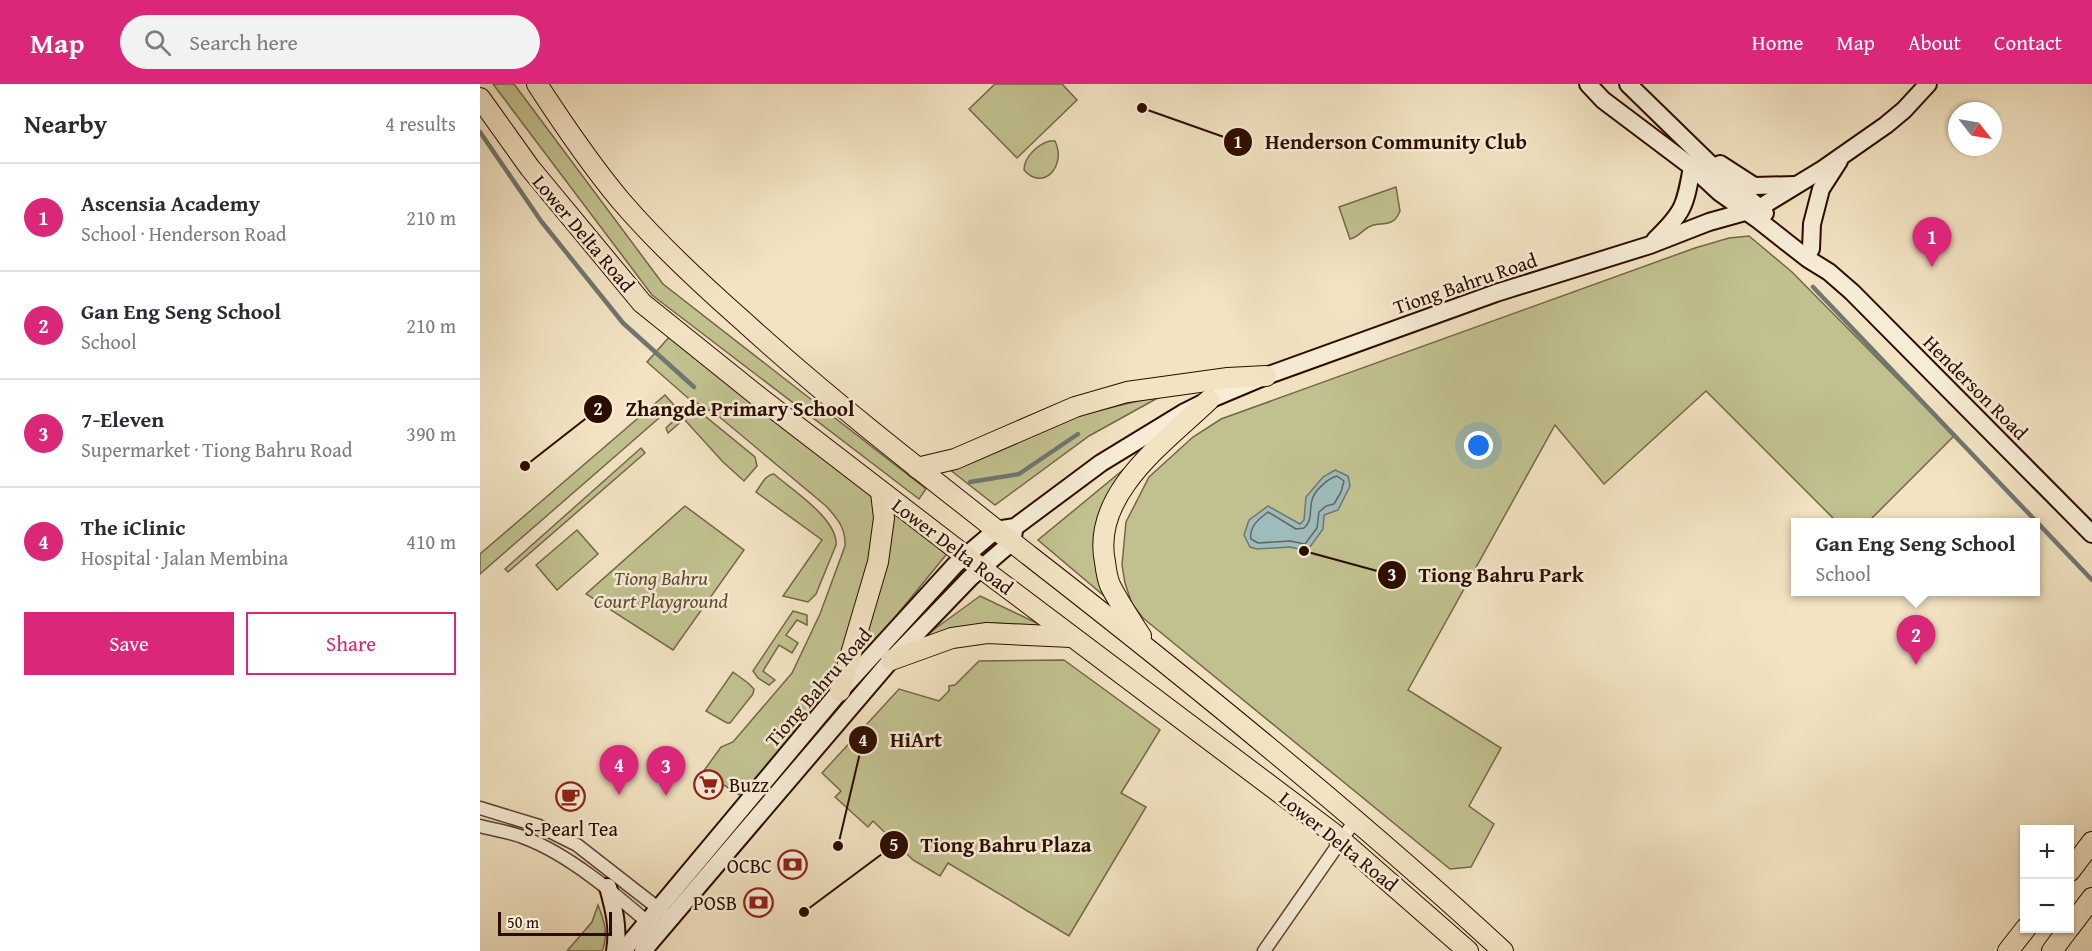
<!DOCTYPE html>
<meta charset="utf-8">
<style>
body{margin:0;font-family:"Gentium Book Plus",serif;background:#f2f2f3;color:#2b2b33}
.controls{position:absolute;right:18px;bottom:18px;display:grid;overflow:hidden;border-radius:0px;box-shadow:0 2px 4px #0004}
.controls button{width:54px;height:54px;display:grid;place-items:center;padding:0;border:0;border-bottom:2px solid #e1e1e2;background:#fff;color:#2b2b33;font:30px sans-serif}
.compass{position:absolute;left:1468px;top:18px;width:54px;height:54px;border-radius:50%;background:#fff;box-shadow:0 2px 4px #0004;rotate:121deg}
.scale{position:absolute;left:18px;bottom:15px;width:114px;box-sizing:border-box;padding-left:6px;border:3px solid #2c0c00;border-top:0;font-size:16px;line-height:21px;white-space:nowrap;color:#2c0c00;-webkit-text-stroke:4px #f7edd7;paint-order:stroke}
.you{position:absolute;left:999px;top:362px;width:21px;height:21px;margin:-15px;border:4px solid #fff;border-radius:50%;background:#1a73e8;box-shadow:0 0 0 9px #1a73e833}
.badge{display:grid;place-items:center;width:39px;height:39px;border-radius:50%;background:#db2777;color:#fff;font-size:20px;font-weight:700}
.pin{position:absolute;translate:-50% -50px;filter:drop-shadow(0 2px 3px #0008)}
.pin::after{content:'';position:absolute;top:32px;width:21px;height:18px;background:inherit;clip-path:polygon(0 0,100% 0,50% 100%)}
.popup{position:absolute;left:1311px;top:434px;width:249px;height:78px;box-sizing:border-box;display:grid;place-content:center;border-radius:0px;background:#fff;filter:drop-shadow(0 2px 4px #0005);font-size:20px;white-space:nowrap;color:#7c7c81}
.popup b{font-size:22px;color:#2b2b33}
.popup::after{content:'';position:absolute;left:50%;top:100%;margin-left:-12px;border:12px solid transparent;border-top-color:#fff}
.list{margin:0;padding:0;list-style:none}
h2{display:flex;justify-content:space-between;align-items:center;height:78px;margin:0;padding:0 24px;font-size:26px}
h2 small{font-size:20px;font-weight:400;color:#7c7c81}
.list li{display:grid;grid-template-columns:39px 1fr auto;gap:18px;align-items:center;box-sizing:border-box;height:108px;padding:0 24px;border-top:2px solid #e1e1e2}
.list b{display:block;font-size:22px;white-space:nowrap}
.list p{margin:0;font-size:20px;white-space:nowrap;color:#7c7c81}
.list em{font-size:20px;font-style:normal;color:#7c7c81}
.actions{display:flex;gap:12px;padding:18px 24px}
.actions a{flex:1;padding:14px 0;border:2px solid #db2777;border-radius:0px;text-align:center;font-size:21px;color:#db2777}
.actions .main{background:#db2777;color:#fff}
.icon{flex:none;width:33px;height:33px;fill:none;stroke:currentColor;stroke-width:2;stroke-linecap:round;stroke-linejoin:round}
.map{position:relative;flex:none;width:1612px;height:867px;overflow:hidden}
header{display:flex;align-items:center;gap:36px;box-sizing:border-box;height:84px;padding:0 30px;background:#db2777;color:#fff}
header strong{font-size:28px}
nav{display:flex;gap:33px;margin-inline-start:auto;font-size:21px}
.search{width:420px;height:54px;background:#f2f2f3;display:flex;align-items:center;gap:15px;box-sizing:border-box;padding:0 21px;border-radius:33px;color:#7c7c81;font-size:22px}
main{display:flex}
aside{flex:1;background:#fff}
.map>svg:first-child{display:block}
.green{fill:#c1c18f;stroke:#766648;stroke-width:1.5}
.water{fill:#9ebcbb;stroke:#707670;stroke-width:1.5}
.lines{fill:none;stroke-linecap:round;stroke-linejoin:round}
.shore{stroke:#65645e;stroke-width:1.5}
.stream{stroke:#707670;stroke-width:4.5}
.minor-casing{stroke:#5e4230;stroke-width:15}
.secondary-casing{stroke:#2c0c00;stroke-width:20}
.primary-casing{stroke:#2c0c00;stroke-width:22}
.minor{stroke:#f7edd7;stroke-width:12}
.secondary{stroke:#f7edd7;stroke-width:16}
.primary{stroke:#f2e3c2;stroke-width:20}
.labels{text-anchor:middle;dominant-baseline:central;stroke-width:5;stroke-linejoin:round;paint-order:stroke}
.street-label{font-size:20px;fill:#2c0c00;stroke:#f7edd7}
.park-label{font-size:20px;font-style:italic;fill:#604b32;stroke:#f7edd7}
.poi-label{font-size:20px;fill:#2c0c00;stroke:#f7edd7;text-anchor:end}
.leader{fill:none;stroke:#2c0c00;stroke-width:2}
.callout-dot{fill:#2c0c00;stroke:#f7edd7;stroke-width:2}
.mark-label{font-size:18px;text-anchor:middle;font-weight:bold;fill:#fff}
.callout-label{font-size:21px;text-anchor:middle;font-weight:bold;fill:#2c0c00;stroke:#f7edd7;stroke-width:5;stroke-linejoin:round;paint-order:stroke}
</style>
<header>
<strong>Map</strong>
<div class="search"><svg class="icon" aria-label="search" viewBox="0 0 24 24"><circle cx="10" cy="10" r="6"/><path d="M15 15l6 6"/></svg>Search here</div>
<nav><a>Home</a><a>Map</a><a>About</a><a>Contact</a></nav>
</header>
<main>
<aside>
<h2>Nearby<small>4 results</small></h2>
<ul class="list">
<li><span class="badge">1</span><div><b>Ascensia Academy</b><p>School · Henderson Road</p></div><em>210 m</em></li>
<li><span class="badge">2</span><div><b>Gan Eng Seng School</b><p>School</p></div><em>210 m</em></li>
<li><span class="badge">3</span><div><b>7-Eleven</b><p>Supermarket · Tiong Bahru Road</p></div><em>390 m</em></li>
<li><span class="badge">4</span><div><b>The iClinic</b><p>Hospital · Jalan Membina</p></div><em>410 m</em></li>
</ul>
<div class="actions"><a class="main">Save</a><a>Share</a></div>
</aside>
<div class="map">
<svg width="1612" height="867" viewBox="0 0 1612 867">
<rect width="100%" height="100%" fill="#f2e3c2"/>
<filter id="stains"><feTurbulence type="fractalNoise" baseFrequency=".00333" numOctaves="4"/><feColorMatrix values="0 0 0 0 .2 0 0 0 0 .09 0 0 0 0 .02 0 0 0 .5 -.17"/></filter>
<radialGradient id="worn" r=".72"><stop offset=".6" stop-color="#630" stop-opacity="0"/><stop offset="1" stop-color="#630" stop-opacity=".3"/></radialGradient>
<!-- green -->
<g class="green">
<path d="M13,0H34L183,200L446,405L439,415L172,211Z"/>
<path d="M515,0H582L597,16L537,74L489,25Z"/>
<path d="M570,57H575C587,82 563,108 544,86C544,73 558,60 570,57Z"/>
<path d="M916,103L920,127C918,132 916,136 911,138C904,141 897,139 891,142C883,145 879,153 870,155L859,123Z"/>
<path d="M1269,152L1312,188L1474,352L1388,438H1357L1226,307L1124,400L1075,341L928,606L1021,664L989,722L1014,740L991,783L970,785L663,534L652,520L645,499L642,481L646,438L669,393L713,353L741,335L1215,164L1249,154Z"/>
<path d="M191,251L470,466L266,715L223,688L241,663L253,658L312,589L340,530L365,462C366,444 357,434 346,422L236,330L208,314L167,278Z"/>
<path d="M185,311L194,321L0,490V470Z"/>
<path d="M683,311L609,352L515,421L469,385L596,332Z"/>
<path d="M212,327L226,333L275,373L277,382L264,397L243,378L204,335L188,349L186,344C194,336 201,330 212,327Z"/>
<path d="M689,348L625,439L629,516L558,456Z"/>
<path d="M161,364L165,369L28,488L25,485Z"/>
<path d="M294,390C312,406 358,435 356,461L336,510L328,518L303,512L342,456L276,408C281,401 285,391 294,390Z"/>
<path d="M205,422L264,466L193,566L106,510Z"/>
<path d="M97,446L118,470L77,506L56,481Z"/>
<path d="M500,512L563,542L514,539L470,544L438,557Z"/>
<path d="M313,527L327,531V541L317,536L306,551L318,559L312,569L299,561L283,587L295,596L289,601L278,594L273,587Z"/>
<path d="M584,576L680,646L641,709L666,723L589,852L468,779L460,792L433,776L393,737L388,743L355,713L361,707L342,689L419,605L459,617L469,607V602L475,601L499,577Z"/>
<path d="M253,588L268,599L274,605L273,610L250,639H247L226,627Z"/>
<path d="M118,821C124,836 129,851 122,867H87L112,838Z"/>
</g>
<!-- water -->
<path class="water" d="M855,386L868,392L870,402L858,426L844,431L843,445L827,467L810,463L777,465L770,463L764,451L769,436L788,422L820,440L824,436L826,413L843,393Z"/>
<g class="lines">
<!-- shore -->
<path class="shore" d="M857,392L864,397L861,408L854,420L846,422L839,428L837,444L825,460L810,457L778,459L771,455C769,442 779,435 788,428L816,445L824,444C833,436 829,427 832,416C834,407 848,394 857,392Z"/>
<!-- stream -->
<g class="stream">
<path d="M0,48L61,137L143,239L214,303"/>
<path d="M1333,203L1612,496"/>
<path d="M490,398L539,390L598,350"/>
</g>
<defs>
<g id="minor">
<path d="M0,724L59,742L97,761L183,828"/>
<path d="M0,742C15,746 31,748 45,754C90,771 136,811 172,842"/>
<path d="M784,867L876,735"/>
</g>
<g id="secondary">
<path d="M1108,0L1123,16L1212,83L1239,108L1277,135L1328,175L1349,188L1372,208L1612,450"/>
<path d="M1148,0L1229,79L1285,129"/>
<path d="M1240,80L1274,102L1315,101"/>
<path d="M1175,156C1204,128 1205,122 1212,83"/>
<path d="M1331,165L1332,140L1341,105L1359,77"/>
<path d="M128,803C134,825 139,844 135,867"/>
<path d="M143,867L360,607L475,481L516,446L535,443L621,379L703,329L729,316L786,292L1016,209L1170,161L1229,138L1279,124L1343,85L1406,41L1424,26L1448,0"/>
<path d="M163,867L411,576L490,494L532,458L534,447"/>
</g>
<g id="primary">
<path d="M57,0C83,40 110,80 141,117C178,160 220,199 262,236C354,320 453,396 551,473C713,599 872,728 1023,867"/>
<path d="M0,14L50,84L162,219L279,313L501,484L853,749L988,867"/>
<path d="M437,384L475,375L595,323L647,308L748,294L786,292"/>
<path d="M661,552C650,535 639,519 630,501C627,494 626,486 625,478C611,410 685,358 729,316"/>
<path d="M411,576L472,554L507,549L591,553"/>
<path d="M360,607L398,478L404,434L401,408"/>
<path d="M1590,787L1612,758"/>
<path d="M1590,843L1612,814"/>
<path d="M1528,867L1546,844"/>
<path d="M1572,867L1589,844"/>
</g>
</defs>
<!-- minor casing -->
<use href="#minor" class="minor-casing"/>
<!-- secondary casing -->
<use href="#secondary" class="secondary-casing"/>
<!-- primary casing -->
<use href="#primary" class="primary-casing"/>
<!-- minor -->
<use href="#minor" class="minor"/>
<!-- secondary -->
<use href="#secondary" class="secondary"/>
<!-- primary -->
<use href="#primary" class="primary"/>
</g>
<!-- icons -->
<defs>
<symbol id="supermarket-ring" viewBox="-11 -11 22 22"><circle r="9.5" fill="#f7edd7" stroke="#8f2418" stroke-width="1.5"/><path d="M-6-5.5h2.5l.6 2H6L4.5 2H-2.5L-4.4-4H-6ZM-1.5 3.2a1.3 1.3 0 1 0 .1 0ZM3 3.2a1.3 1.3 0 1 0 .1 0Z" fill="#8f2418"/></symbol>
<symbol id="cafe-ring" viewBox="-11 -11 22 22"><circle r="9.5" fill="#f7edd7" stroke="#8f2418" stroke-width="1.5"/><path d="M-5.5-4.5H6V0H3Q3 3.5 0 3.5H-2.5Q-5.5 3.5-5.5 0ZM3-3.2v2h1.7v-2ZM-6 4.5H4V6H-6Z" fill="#8f2418"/></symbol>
<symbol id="bank-ring" viewBox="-11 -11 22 22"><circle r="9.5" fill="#f7edd7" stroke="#8f2418" stroke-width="1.5"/><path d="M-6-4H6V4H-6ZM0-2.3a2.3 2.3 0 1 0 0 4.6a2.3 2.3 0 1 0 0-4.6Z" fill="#8f2418"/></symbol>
</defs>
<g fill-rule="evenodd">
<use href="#supermarket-ring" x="212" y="684" width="33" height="33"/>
<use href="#cafe-ring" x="74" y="696" width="33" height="33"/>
<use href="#bank-ring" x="296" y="764" width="33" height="33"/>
<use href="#bank-ring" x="262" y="802" width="33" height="33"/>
</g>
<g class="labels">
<!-- street labels -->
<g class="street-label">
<text transform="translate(104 149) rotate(50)">Lower Delta Road</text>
<text transform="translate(985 199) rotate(-19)">Tiong Bahru Road</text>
<text transform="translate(1496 303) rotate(45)">Henderson Road</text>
<text transform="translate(473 462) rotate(37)">Lower Delta Road</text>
<text transform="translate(338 603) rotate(-49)">Tiong Bahru Road</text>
<text transform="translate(859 757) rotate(39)">Lower Delta Road</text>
</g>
<!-- park labels -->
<g class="park-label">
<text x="181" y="493">Tiong Bahru<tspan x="181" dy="23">Court Playground</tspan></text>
</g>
<!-- poi labels -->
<g class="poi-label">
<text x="249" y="700" text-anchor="start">Buzz</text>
<text x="91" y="744" text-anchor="middle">S-Pearl Tea</text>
<text x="292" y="781">OCBC</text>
<text x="257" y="818">POSB</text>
</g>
</g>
<!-- callouts -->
<path class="leader" d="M662 24L758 58M45 382L118 325M824 467L912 491M358 762L383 656M324 828L414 761"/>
<g class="callout-dot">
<circle cx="662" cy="24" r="6"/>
<circle cx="45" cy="382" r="6"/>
<circle cx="824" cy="467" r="6"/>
<circle cx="358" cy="762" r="6"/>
<circle cx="324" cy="828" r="6"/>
<circle cx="758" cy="58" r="15"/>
<circle cx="118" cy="325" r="15"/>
<circle cx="912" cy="491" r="15"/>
<circle cx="383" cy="656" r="15"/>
<circle cx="414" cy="761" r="15"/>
</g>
<g class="mark-label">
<text x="758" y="64">1</text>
<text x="118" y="331">2</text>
<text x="912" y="497">3</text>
<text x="383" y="662">4</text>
<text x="414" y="767">5</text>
</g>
<g class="callout-label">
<text x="916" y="65">Henderson Community Club</text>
<text x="260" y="332">Zhangde Primary School</text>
<text x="1021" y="498">Tiong Bahru Park</text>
<text x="436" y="663">HiArt</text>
<text x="526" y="768">Tiong Bahru Plaza</text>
</g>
<rect width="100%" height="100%" filter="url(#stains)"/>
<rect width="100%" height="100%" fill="url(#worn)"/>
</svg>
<div class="controls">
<button>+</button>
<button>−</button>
</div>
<svg class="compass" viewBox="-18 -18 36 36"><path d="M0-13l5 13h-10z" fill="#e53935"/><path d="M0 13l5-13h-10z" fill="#7c7c81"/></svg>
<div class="scale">50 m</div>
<div class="you"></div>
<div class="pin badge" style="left:1452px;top:183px">1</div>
<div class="pin badge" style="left:1436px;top:581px">2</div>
<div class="popup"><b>Gan Eng Seng School</b>School</div>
<div class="pin badge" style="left:186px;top:712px">3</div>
<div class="pin badge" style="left:139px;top:711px">4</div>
</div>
</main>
